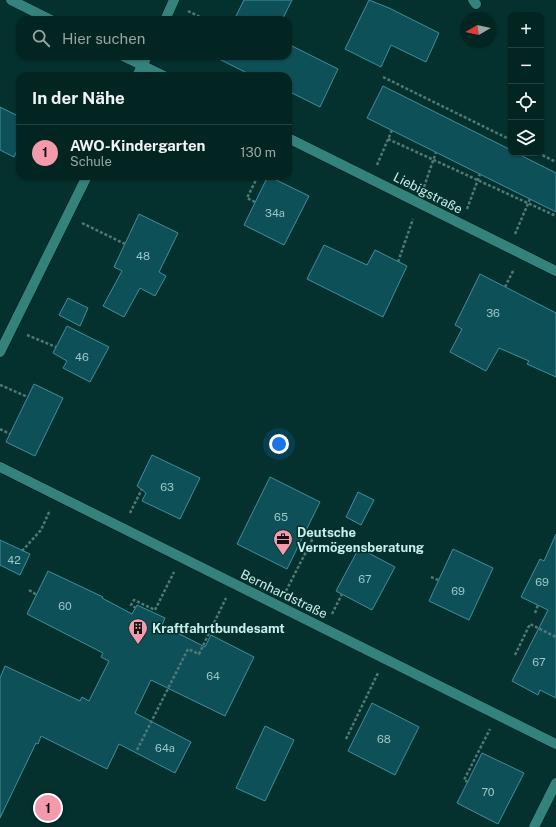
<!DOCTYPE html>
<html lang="de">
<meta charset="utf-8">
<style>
body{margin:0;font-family:"Public Sans",sans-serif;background:#11312f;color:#f1f3f6}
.controls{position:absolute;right:12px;top:12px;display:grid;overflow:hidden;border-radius:8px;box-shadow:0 1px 3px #0004}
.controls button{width:36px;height:36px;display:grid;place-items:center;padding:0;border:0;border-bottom:1px solid #244240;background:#032522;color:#f1f3f6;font:20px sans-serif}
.compass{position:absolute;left:460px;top:12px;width:36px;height:36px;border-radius:50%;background:#032522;box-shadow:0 1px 3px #0004;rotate:261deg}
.you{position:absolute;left:279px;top:444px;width:14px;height:14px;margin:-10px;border:3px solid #fff;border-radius:50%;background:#1a73e8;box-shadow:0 0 0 6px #1a73e833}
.badge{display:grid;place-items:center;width:26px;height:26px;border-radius:50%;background:#f39aac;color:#111;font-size:13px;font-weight:700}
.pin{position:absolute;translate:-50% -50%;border:2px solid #fff;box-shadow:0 1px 4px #0006}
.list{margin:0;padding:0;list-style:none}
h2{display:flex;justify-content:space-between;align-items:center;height:52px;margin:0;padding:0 16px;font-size:17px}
h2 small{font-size:13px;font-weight:400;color:#97a5a5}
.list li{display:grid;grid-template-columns:26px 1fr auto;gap:12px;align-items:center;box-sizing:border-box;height:56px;padding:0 16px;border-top:1px solid #244240}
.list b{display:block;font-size:15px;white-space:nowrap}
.list p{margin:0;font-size:13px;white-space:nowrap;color:#97a5a5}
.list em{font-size:13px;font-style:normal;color:#97a5a5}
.icon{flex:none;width:22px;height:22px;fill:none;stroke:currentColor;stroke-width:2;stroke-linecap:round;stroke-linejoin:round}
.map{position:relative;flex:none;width:556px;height:827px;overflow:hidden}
.search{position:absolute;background:#032522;box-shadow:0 1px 3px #0004;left:16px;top:16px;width:276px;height:44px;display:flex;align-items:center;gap:10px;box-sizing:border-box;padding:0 14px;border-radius:12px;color:#97a5a5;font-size:15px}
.panel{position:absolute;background:#032522;box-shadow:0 1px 3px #0004;left:16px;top:72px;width:276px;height:108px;border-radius:12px}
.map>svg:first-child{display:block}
.building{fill:#0d5058;stroke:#408f99}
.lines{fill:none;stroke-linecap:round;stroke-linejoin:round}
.minor-casing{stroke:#011715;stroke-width:11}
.path{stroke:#4f7975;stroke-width:2.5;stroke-dasharray:3 2;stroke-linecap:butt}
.minor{stroke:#33837c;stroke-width:10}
.labels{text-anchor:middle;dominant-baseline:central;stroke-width:3;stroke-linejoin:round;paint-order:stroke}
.number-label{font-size:11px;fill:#9bc7c6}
.street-label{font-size:13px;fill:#caefea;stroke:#04312e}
.poi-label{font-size:13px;font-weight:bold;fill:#caefea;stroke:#04312e;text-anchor:start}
</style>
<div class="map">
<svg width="556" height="827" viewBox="0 0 556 827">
<rect width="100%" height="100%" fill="#04312e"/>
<!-- building -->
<g class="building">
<path d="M244,0H292L282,20H234Z"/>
<path d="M369,0L389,8L439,33L426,62L391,45L381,67L345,49Z"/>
<path d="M288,44L338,69L320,107L288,91V76H253L213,56H288Z"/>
<path d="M383,86L511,150V153H516L556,173V212L367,118Z"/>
<path d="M0,107L20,117V144L14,157L0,150Z"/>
<path d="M268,176L309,196L284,245L244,225Z"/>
<path d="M139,214L178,233L159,272L166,276L155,296L140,288L124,317L103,306L122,271L114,267Z"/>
<path d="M324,245L367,265L375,250L407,266L383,317L307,279Z"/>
<path d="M480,274L556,313V377L527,364L529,361L499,348L486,371L450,352L462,329L455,325Z"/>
<path d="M68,298L88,308L80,326L59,315Z"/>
<path d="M67,326L109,347L90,382L63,368L67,361L53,353Z"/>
<path d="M34,384L63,398L35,456L6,442Z"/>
<path d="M152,455L200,478L180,519L142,501L146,493L137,486Z"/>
<path d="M270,477L320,502L287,569L237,544Z"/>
<path d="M358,492L374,500L361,525L346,517Z"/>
<path d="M556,534V698L540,690L538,695L512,681L548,610L521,597L540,559L544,561Z"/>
<path d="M0,540L30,554L20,575L0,565Z"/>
<path d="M359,548L395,567L372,610L336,591Z"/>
<path d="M453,549L493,568L469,620L429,601Z"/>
<path d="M48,571L103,597L102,598L132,614L137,605L165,618L162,625L205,647L211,635L254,657L225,716L151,680L135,713L191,742L175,773L119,744L107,769L41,736L38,744L36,743L0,818V678L5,666L80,701L82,697L89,701L109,661L101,657L103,653L27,614Z"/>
<path d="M372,703L419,727L395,775L348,751Z"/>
<path d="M265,726L294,740L265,801L236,788Z"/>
<path d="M482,753L524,773L498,824L457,803Z"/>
</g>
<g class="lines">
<defs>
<g id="minor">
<path d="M11,0L51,20"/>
<path d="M473,0L476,4"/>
<path d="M165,20L174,0"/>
<path d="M123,56L164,76"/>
<path d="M137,76L147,56"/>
<path d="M288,138L556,271"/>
<path d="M0,352L87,176"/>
<path d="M0,467L556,744"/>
<path d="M534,827L556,783"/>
</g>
</defs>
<!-- minor casing -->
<use href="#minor" class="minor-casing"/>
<!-- path -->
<g class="path">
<path d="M188,11L206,20"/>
<path d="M383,77L511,140"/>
<path d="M288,96L291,92"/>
<path d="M388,139L556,216"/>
<path d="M538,153L556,162"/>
<path d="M377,165L392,130"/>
<path d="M424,187L436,152"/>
<path d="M255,202L247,198L258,176"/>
<path d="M467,209L480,174"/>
<path d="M82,223L125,244"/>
<path d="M515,234L530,199"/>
<path d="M398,262L413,219"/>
<path d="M505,287L514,269"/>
<path d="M27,335L56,347"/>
<path d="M0,385L28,397"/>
<path d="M0,429L10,434"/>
<path d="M130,513L142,489"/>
<path d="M22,551L41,530L50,510"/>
<path d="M431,577L438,580"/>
<path d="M29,590L37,595"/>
<path d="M286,591L313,538L304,533"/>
<path d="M136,608L131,605L134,600L155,610L174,572"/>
<path d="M535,613L538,605"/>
<path d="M332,614L342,594"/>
<path d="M515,655L530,624L556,637"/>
<path d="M346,739L378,673"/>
<path d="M137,750L188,649L199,654L226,598"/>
<path d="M468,782L464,780L490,729"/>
</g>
<!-- minor -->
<use href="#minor" class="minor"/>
</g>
<!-- icons -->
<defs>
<symbol id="office-pin" viewBox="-11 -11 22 30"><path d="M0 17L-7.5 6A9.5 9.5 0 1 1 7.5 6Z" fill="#f39aac" stroke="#04312e"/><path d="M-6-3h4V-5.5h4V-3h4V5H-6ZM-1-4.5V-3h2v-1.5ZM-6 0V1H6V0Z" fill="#111"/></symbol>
<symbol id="building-pin" viewBox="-11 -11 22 30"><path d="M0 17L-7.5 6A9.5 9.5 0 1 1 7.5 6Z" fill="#f39aac" stroke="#04312e"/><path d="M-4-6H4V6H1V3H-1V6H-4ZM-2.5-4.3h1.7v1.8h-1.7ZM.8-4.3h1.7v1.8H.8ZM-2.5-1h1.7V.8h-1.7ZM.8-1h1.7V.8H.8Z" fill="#111"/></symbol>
</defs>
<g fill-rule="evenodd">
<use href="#office-pin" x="272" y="528" width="22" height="30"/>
<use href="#building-pin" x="127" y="617" width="22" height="30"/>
</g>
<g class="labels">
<!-- number labels -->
<g class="number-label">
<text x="275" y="213">34a</text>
<text x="143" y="256">48</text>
<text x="493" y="313">36</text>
<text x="82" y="357">46</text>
<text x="167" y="487">63</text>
<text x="281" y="517">65</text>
<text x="14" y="560">42</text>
<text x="365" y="579">67</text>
<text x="542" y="582">69</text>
<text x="458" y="591">69</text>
<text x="65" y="606">60</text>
<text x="539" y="662">67</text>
<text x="213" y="676">64</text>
<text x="384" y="739">68</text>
<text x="165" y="748">64a</text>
<text x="488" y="792">70</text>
</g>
<!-- street labels -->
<g class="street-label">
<text transform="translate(428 193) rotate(27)">Liebigstraße</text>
<text transform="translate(284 594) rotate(26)">Bernhardstraße</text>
</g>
<!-- poi labels -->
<g class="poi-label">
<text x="297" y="532">Deutsche<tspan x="297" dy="15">Vermögensberatung</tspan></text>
<text x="152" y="628">Kraftfahrtbundesamt</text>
</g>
</g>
</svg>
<div class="controls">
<button>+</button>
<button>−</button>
<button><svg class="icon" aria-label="locate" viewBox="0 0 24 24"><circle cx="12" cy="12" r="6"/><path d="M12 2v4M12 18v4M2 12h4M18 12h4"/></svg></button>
<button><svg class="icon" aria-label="layers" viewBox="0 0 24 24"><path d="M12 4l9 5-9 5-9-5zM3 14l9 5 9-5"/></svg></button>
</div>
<svg class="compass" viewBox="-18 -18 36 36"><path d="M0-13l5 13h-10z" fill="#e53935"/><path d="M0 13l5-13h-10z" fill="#97a5a5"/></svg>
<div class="you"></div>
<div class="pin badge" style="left:48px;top:808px">1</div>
<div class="search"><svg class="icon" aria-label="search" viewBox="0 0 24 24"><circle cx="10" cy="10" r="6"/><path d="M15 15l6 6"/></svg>Hier suchen</div>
<section class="panel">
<h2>In der Nähe<small></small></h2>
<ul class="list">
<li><span class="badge">1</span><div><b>AWO-Kindergarten</b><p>Schule</p></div><em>130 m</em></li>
</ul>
</section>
</div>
